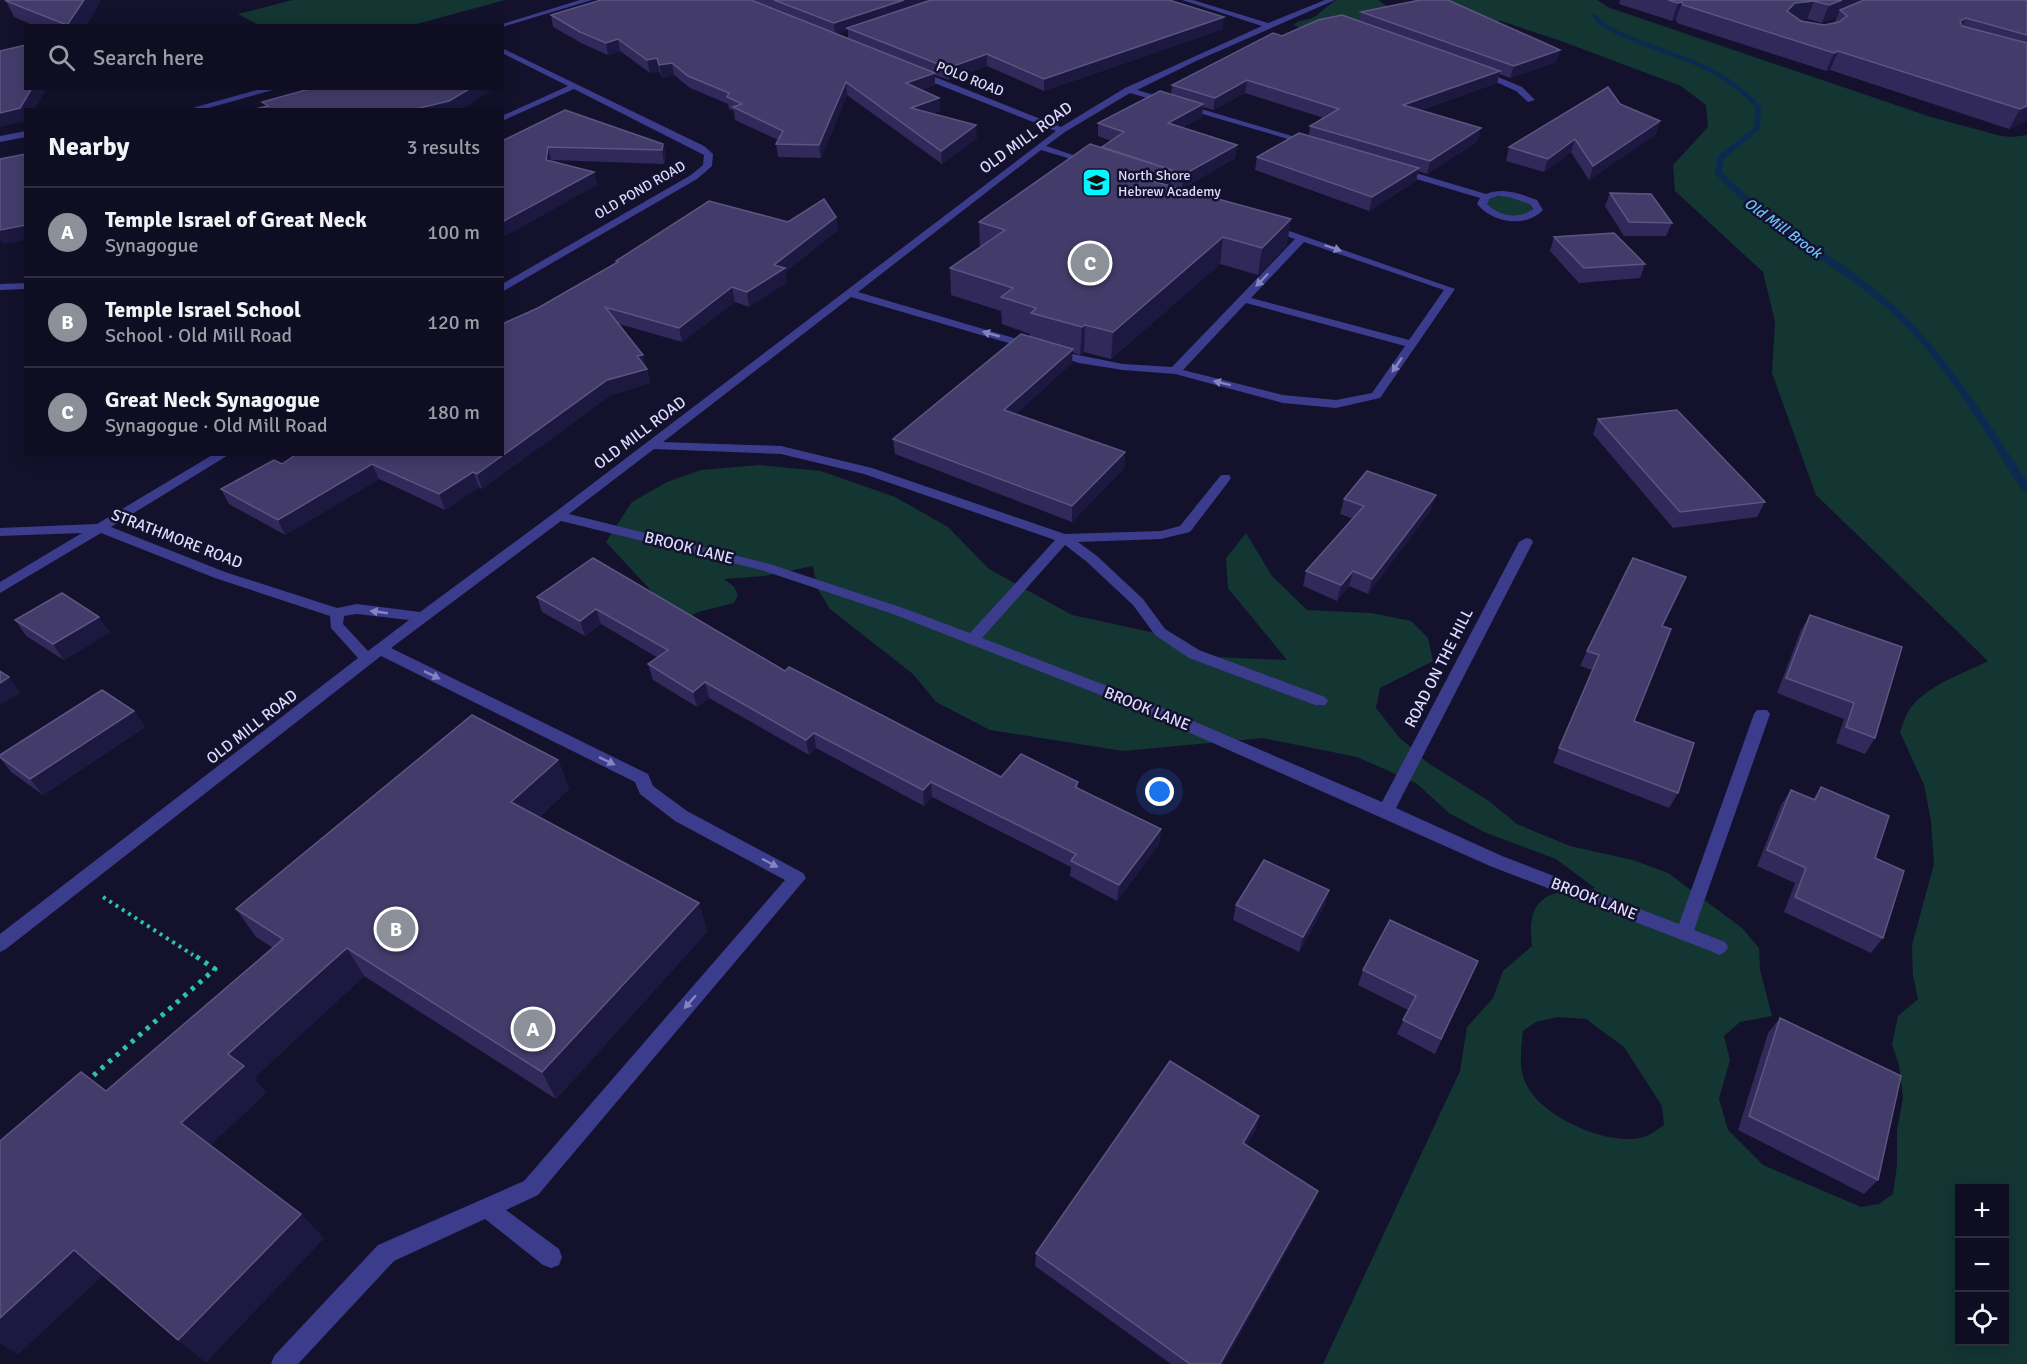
<!DOCTYPE html>
<meta charset="utf-8">
<style>
body{margin:0;font-family:Signika,sans-serif;background:#18162a;color:#f1f3f6}
.controls{position:absolute;right:18px;bottom:18px;display:grid;overflow:hidden;border-radius:0px;box-shadow:0 3px 15px #0003}
.controls button{width:54px;height:54px;display:grid;place-items:center;padding:0;border:0;border-bottom:2px solid #2f2d3f;background:#0f0d21;color:#f1f3f6;font:30px sans-serif}
.you{position:absolute;left:1160px;top:792px;width:21px;height:21px;margin:-15px;border:4px solid #fff;border-radius:50%;background:#1a73e8;box-shadow:0 0 0 9px #1a73e833}
.badge{display:grid;place-items:center;width:39px;height:39px;border-radius:50%;background:#8c9099;color:#fff;font-size:20px;font-weight:700}
.pin{position:absolute;translate:-50% -50%;border:3px solid #fff;box-shadow:0 2px 6px #0006}
.list{margin:0;padding:0;list-style:none}
h2{display:flex;justify-content:space-between;align-items:center;height:78px;margin:0;padding:0 24px;font-size:26px}
h2 small{font-size:20px;font-weight:400;color:#9b9ca5}
.list li{display:grid;grid-template-columns:39px 1fr auto;gap:18px;align-items:center;box-sizing:border-box;height:90px;padding:0 24px;border-top:2px solid #2f2d3f}
.list b{display:block;font-size:22px;white-space:nowrap}
.list p{margin:0;font-size:20px;white-space:nowrap;color:#9b9ca5}
.list em{font-size:20px;font-style:normal;color:#9b9ca5}
.icon{flex:none;width:33px;height:33px;fill:none;stroke:currentColor;stroke-width:2;stroke-linecap:round;stroke-linejoin:round}
.map{position:relative;flex:none;width:2027px;height:1364px;overflow:hidden}
.search{position:absolute;background:#0f0d21;box-shadow:0 3px 15px #0003;left:24px;top:24px;width:480px;height:66px;display:flex;align-items:center;gap:15px;box-sizing:border-box;padding:0 21px;border-radius:0px;color:#9b9ca5;font-size:22px}
.panel{position:absolute;background:#0f0d21;box-shadow:0 3px 15px #0003;left:24px;top:108px;width:480px;height:348px;border-radius:0px}
.map>svg:first-child{display:block}
.green{fill:#133633;fill-rule:evenodd}
.lines{fill:none;stroke-linecap:round;stroke-linejoin:round}
.stream{fill:#0c2950;fill-rule:evenodd}
.path-far1{stroke:#2ec1af;stroke-width:4;stroke-dasharray:3 4.5;stroke-linecap:butt}
.path{stroke:#2ec1af;stroke-width:5;stroke-dasharray:4 6;stroke-linecap:butt}
.minor{fill:#3b3c8c;fill-rule:evenodd}
.wall{fill:#302959;fill-rule:evenodd}
.shaded-wall{fill:#1d1840}
.building{fill:#433c6b;stroke:#5b5582;stroke-width:1.5}
.oneway{fill:#8484c0}
.labels{text-anchor:middle;dominant-baseline:central;stroke-width:5;stroke-linejoin:round;paint-order:stroke}
.far-street-label{font-size:14px;fill:#dddbff;stroke:#14112c}
.far-poi-label{font-size:14px;fill:#dddbff;stroke:#14112c;text-anchor:start}
.far-water-label{font-size:15px;font-style:italic;fill:#69c3ff;stroke:#14112c}
.street-label{font-size:16px;fill:#dddbff;stroke:#14112c}
</style>
<div class="map">
<svg width="2027" height="1364" viewBox="0 0 2027 1364">
<rect width="100%" height="100%" fill="#14112c"/>
<!-- green -->
<g class="green">
<path d="M293,0H505L413,25H259L238,14Z"/>
<path d="M1337,0H1378L1385,5L1396,8L1428,6L1451,0H1597L1610,8L1931,117L2001,136L2013,137L2027,135V1364H1323L1460,1071L1467,1027L1493,998L1503,971L1532,946C1530,925 1529,903 1553,894C1566,889 1583,892 1595,888L1556,859L1484,832L1449,813L1416,783L1357,757L1263,738L1123,751L990,730L936,702L913,674L830,609L817,588L813,566L764,576L724,579L734,587L738,595L734,603L698,612L652,635L657,597L606,542L632,502L667,482L701,470L760,465L821,471L895,497L948,527L989,569L1072,615L1160,634L1214,657L1287,660L1228,588L1226,558L1246,533L1272,576L1307,610L1371,613L1411,621L1428,638L1433,661L1380,688L1376,708L1398,736L1428,763L1489,801L1517,824L1570,846L1633,860L1668,873L1742,928L1759,948L1760,970L1772,1016L1740,1022L1724,1036L1730,1060L1719,1099L1728,1130L1763,1165L1861,1207L1879,1204L1893,1194L1897,1165V1130L1903,1098L1899,1065L1892,1044L1898,1016L1918,999L1913,976L1912,945L1934,864L1931,821L1924,785L1900,732C1903,724 1906,713 1912,706C1932,683 1963,674 1988,661L1816,495L1772,373L1775,322L1763,272L1675,191L1673,165L1708,127L1706,105L1681,86L1561,41L1501,21L1372,20L1304,30L1294,25C1299,19 1305,21 1312,18C1319,15 1327,5 1337,0ZM1558,1017L1586,1019L1624,1047L1662,1106L1664,1125C1658,1129 1651,1135 1644,1137C1608,1147 1544,1118 1527,1086C1518,1069 1521,1049 1523,1031L1536,1022ZM1960,1188H2004V1342H1960Z"/>
<path d="M1510,196L1530,203L1532,210C1519,220 1497,216 1487,204C1491,195 1502,196 1510,196Z"/>
</g>
<g class="lines">
<!-- stream -->
<path class="stream" d="M1591,14H1595L1607,25L1621,32C1671,54 1725,63 1761,107L1760,129L1724,159L1722,172C1772,224 1831,252 1884,297C1944,348 1984,417 2027,481V492L2023,491C1984,432 1949,367 1897,318C1860,282 1814,257 1773,226C1752,210 1733,192 1715,174L1718,156L1754,128L1755,107C1711,59 1663,59 1610,31L1596,22Z"/>
<!-- path-far1 -->
<path class="path-far1" d="M103,897L193,955"/>
<!-- path -->
<path class="path" d="M86,1082L215,969L191,953"/>
<!-- minor -->
<g class="minor">
<path d="M580,0H592L502,27L496,26Z"/>
<path d="M1182,0H1193L1268,23L1325,0H1335L1196,61L1137,90L1312,142V146L1130,93L1065,132L1046,146L1091,161V165L1041,150L858,292L1034,344V348H1026L851,297L663,442L781,446L872,468L1065,534L1161,531L1180,526L1221,475H1229L1231,478L1229,481L1190,532L1161,539L1078,542L1097,556L1143,599L1165,629L1199,650L1325,697L1328,701L1325,705H1315L1189,658L1155,635L1133,605L1087,562L1065,545L982,638L1144,700L1382,802L1519,542L1526,538L1531,539L1533,542L1396,808L1502,856L1679,924L1754,714L1757,710H1767L1770,714L1694,930L1725,942L1728,947L1725,952L1719,955L1713,952L1490,866L1134,708L893,614L761,570L561,521L391,648L648,774L653,786L687,811L803,873L806,878L538,1195L506,1210L559,1249L562,1257L559,1265L551,1268L543,1265L485,1219L394,1261L298,1364H271L274,1356L378,1245L524,1181L785,880L675,821L640,794L635,782L381,656L6,949L0,952V934L358,658L331,628L330,616L215,578L101,533L0,593V582L82,533L0,536V528L97,524L214,454H230L111,527L225,572L337,608L357,604L420,612L554,513L1056,131L914,75V71H920L1061,127L1125,88L1262,26ZM654,449L781,454L864,474L1055,540L970,633L903,608L770,564L569,514ZM357,614L409,620L368,651L343,624L344,616Z"/>
<path d="M502,48L704,146L713,154L712,166L697,179L502,292V284L691,175L703,165L704,155L574,89L502,121V116L568,86L502,53Z"/>
<path d="M1479,69L1522,87L1535,100L1528,102L1516,91L1476,73L1475,71Z"/>
<path d="M264,88H280L201,110H185Z"/>
<path d="M26,131V137L0,142V136Z"/>
<path d="M1399,168L1486,194C1504,187 1520,194 1537,200L1543,210C1526,228 1494,223 1479,206L1477,204L1480,198L1396,173L1394,171ZM1498,196L1509,197L1530,204L1533,209C1519,220 1499,216 1487,204L1490,199Z"/>
<path d="M1269,224L1455,289L1380,398L1336,408L1283,403L1175,374L1123,370L1079,363L1047,353L1053,350L1123,364L1172,367L1295,239L1266,229L1264,227ZM1304,242L1444,290L1409,340L1251,298ZM1246,303L1405,346L1372,393L1336,400L1283,395L1183,370Z"/>
<path d="M26,283V289L0,290V284Z"/>
</g>
</g>
<!-- wall -->
<g class="wall">
<path d="M10,0H101L86,26H35L14,17L6,1Z"/>
<path d="M601,0H1169L1223,29L1044,91L987,66L949,80L935,75V85L921,90L939,98L940,111L932,113L977,138L942,164L847,95L821,158L778,157L776,144L778,140L735,120L734,111L729,109L728,104L690,88L674,75L662,78L659,71L650,73L620,51L608,55L583,44L553,27L551,15ZM848,30V38L837,34Z"/>
<path d="M1620,0H2027V120L2009,129L1830,70L1826,71L1677,23L1676,19L1672,21L1619,4ZM1837,17L1834,23L1824,25L1799,20L1807,19L1822,23Z"/>
<path d="M1361,12L1560,50L1556,62L1510,78L1499,74L1497,83L1421,110L1478,141L1427,174L1418,171L1416,181L1369,211L1255,170L1257,157L1309,135L1310,126L1324,118L1245,93L1213,110L1203,107L1202,117L1182,127L1237,145L1235,158L1182,189L1171,185V187L1287,245L1258,275L1220,264L1111,359L1084,352L1080,355L1072,352V363L1016,414L1125,452L1124,468L1072,522L895,454L893,439L1030,337V334L1002,324L1001,311L951,295L950,268L980,247L979,222L1111,141L1098,136V123L1171,95L1172,85L1282,36L1359,21Z"/>
<path d="M1620,104L1660,121L1656,134L1589,180L1571,152L1544,172L1506,161L1509,147Z"/>
<path d="M502,141L663,144L666,157L664,164L551,160L594,172L597,185Z"/>
<path d="M1610,193L1672,223L1666,236H1624L1605,206Z"/>
<path d="M836,217L838,230L785,272L787,282L749,307L735,302L682,342L619,324L647,369L650,383L611,395L482,489L479,487L445,510L379,479L285,535L229,504L221,489L282,464L502,454L538,308L616,263V261L788,222Z"/>
<path d="M1554,237L1645,264L1640,278L1579,283L1550,251Z"/>
<path d="M1598,419L1765,502L1757,517L1673,528L1593,434Z"/>
<path d="M1344,499L1431,510L1368,594L1349,586L1337,601L1303,586L1306,571L1353,519L1340,514Z"/>
<path d="M593,558L785,671L1001,777L1078,782V788L1161,829L1159,844L1117,901L1070,876L1071,867L932,797L924,806L816,748L809,755L709,698L697,707L653,680L648,664L658,658L601,624L585,636L542,612L537,597Z"/>
<path d="M1810,615L1875,738L1865,754L1836,743L1844,719L1777,693L1801,630Z"/>
<path d="M15,620L110,632L64,660L26,636Z"/>
<path d="M1662,626L1634,721L1678,793L1669,808L1553,763L1592,670L1580,666L1587,651Z"/>
<path d="M134,711L145,727L43,795L11,772L0,758V755Z"/>
<path d="M558,760L569,789L539,817L699,903L707,932L556,1099L364,976L254,1078L266,1093L210,1145L324,1238L206,1362L178,1340L103,1275L18,1354L0,1343V1141L106,1091L273,948L256,937L236,909Z"/>
<path d="M1821,787L1875,858L1883,938L1871,953L1784,912L1795,883L1757,866L1781,805L1791,790L1813,799Z"/>
<path d="M1236,905H1325L1299,952L1233,920Z"/>
<path d="M1478,961L1435,1054L1397,1034L1408,1010L1358,985L1363,970Z"/>
<path d="M1780,1018L1878,1180L1864,1194L1738,1130L1768,1033Z"/>
<path d="M1256,1130L1246,1145L1313,1204L1223,1364H1171L1035,1266L1036,1253Z"/>
</g>
<!-- shaded-wall -->
<g class="shaded-wall">
<path d="M84,0H101L86,26H67Z"/>
<path d="M904,0H940L847,28L848,30L835,35L834,23Z"/>
<path d="M1842,0H1882L1840,10L1837,17L1822,23L1829,5Z"/>
<path d="M1814,1L1807,19L1788,21L1787,11L1795,3Z"/>
<path d="M1682,2L1676,19L1672,21L1678,3Z"/>
<path d="M1224,17L1223,29L1044,91V79Z"/>
<path d="M1966,18L1958,36L1960,21Z"/>
<path d="M618,39L620,51L608,55L606,43Z"/>
<path d="M1560,50L1556,62L1510,78L1514,66Z"/>
<path d="M1838,51L1830,70L1826,71L1834,53Z"/>
<path d="M987,54V66L949,80L948,68Z"/>
<path d="M657,58L659,71L650,73L647,60Z"/>
<path d="M672,63L674,75L662,78L659,65Z"/>
<path d="M1500,71L1497,83L1400,117L1403,105Z"/>
<path d="M935,73V85L907,96L906,83Z"/>
<path d="M1247,80L1245,93L1213,110L1215,98Z"/>
<path d="M846,82L847,95L821,158L819,145Z"/>
<path d="M32,88H47L34,110H26V121L0,127V113Z"/>
<path d="M471,88H495L461,110H411Z"/>
<path d="M939,98L940,111L912,121L911,108Z"/>
<path d="M1203,104L1202,117L1167,136L1168,123Z"/>
<path d="M2027,106V120L2009,129L2020,109Z"/>
<path d="M1660,121L1656,134L1589,180L1593,166Z"/>
<path d="M976,125L977,138L942,164L941,151Z"/>
<path d="M1481,128L1478,141L1427,174L1430,161Z"/>
<path d="M1575,139L1571,152L1544,172L1548,159Z"/>
<path d="M663,144L666,157L664,164L662,150Z"/>
<path d="M1237,145L1235,158L1182,189L1183,175Z"/>
<path d="M548,147L551,160H546Z"/>
<path d="M1419,168L1416,181L1369,211L1372,197Z"/>
<path d="M1172,170L1170,195L1152,181Z"/>
<path d="M594,172L597,185L502,238V222Z"/>
<path d="M836,217L838,230L785,272L787,282L749,307L747,292L774,265Z"/>
<path d="M1291,219L1287,245L1258,275L1262,248Z"/>
<path d="M26,225V240L3,244L0,240V230Z"/>
<path d="M1223,237L1220,264L1111,359L1113,332Z"/>
<path d="M732,287L735,302L682,342L679,328Z"/>
<path d="M1085,325L1084,352L1080,355L1082,327Z"/>
<path d="M1073,349L1072,363L1004,425V410Z"/>
<path d="M643,355L650,383L611,395L482,489L477,474L637,356Z"/>
<path d="M1125,452L1124,468L1072,522V506Z"/>
<path d="M372,464L379,479L285,535L278,520Z"/>
<path d="M473,472L479,487L445,510L439,494Z"/>
<path d="M1436,495L1431,510L1368,594L1372,579Z"/>
<path d="M1353,571L1349,586L1337,601L1341,585Z"/>
<path d="M596,609L601,624L585,636L580,621Z"/>
<path d="M99,617L110,632L64,660L53,644Z"/>
<path d="M9,677L21,693L0,705V683Z"/>
<path d="M705,682L709,698L697,707L693,692Z"/>
<path d="M134,711L145,727L43,795L30,779Z"/>
<path d="M814,733L816,748L809,755L806,740Z"/>
<path d="M558,760L569,789L523,831L511,802Z"/>
<path d="M931,782L932,797L924,806L923,790Z"/>
<path d="M1161,829L1159,844L1117,901L1119,885Z"/>
<path d="M1329,890L1325,905L1299,952L1303,937Z"/>
<path d="M699,903L707,932L556,1099L542,1072Z"/>
<path d="M347,948L364,976L254,1078L266,1093L206,1149L181,1123L228,1054Z"/>
<path d="M1259,1116L1256,1130L1239,1157L1243,1143Z"/>
<path d="M1318,1191L1313,1204L1223,1364H1220Z"/>
<path d="M301,1214L324,1238L206,1362L178,1340Z"/>
<path d="M74,1250L104,1274L18,1354L0,1343V1318Z"/>
</g>
<!-- building -->
<g class="building">
<path d="M10,0H84L67,25L6,1Z"/>
<path d="M601,0H751L935,73L906,83L939,98L911,108L976,125L941,151L846,82L819,145L776,144L783,131L733,107L742,104L727,97L729,93L688,76L672,63L659,65L657,58L647,60L618,39L606,43L580,32L551,15Z"/>
<path d="M774,0H904L834,23Z"/>
<path d="M931,0H1169L1224,17L1044,79L987,54L948,68L847,28Z"/>
<path d="M1420,0H1448L1560,50L1514,66L1361,12Z"/>
<path d="M1668,0H1842L1829,5L1814,1L1795,3L1787,11L1801,21L1824,25L1839,22L1847,16L1840,10L1864,0H2027V35L1966,18L1960,21L1962,26L2027,43V106L2020,109L1838,51L1834,53L1683,5L1682,2L1678,3Z"/>
<path d="M1342,15L1500,71L1403,105L1481,128L1430,161L1310,126L1339,109L1247,80L1215,98L1172,85L1273,33L1282,36L1318,20Z"/>
<path d="M26,45V88H32L20,108L0,113V51Z"/>
<path d="M1608,87L1620,104L1660,121L1593,166L1575,139L1548,159L1509,147Z"/>
<path d="M313,88H471L449,101L411,110H251L268,106L262,102Z"/>
<path d="M1160,91L1203,104L1168,123L1237,145L1183,175L1172,172V170L1102,147L1124,132L1098,123Z"/>
<path d="M565,110L663,144L662,150L548,147L546,160L594,172L502,222V141Z"/>
<path d="M1299,133L1419,168L1372,197L1257,157Z"/>
<path d="M1090,144L1172,170L1152,181L1291,219L1262,248L1223,237L1113,332L1085,325L1082,327L1031,313L1036,308L1001,297L1013,288L950,268L1005,230L979,222Z"/>
<path d="M26,154V225L0,230V159Z"/>
<path d="M1610,193L1651,194L1672,223L1629,222Z"/>
<path d="M824,199L836,217L774,265L785,268L747,292L732,287L679,328L605,307L643,355L637,356L647,369L607,380L477,474L473,472L439,494L372,464L278,520L221,489L274,460L282,464L297,454H502V324L538,308L618,262L616,261L709,201L788,222Z"/>
<path d="M1614,233L1645,264L1584,268L1554,237Z"/>
<path d="M1021,334L1073,349L1004,410L1125,452L1072,506L893,439Z"/>
<path d="M1677,410L1765,502L1680,512L1598,419Z"/>
<path d="M1367,471L1436,495L1372,579L1353,571L1341,585L1306,571L1364,506L1344,499Z"/>
<path d="M593,558L785,671L789,667L1001,777L1021,754L1078,782L1075,787L1161,829L1119,885L1071,861L1076,854L931,782L923,790L814,733L806,740L705,682L693,692L648,664L668,650L596,609L580,621L537,597Z"/>
<path d="M1633,558L1686,577L1662,626L1671,629L1634,721L1694,743L1678,793L1559,748L1599,655L1587,651Z"/>
<path d="M62,593L99,617L53,644L15,620Z"/>
<path d="M1810,615L1902,647L1875,738L1846,727L1854,703L1786,678Z"/>
<path d="M0,671L9,677L0,683Z"/>
<path d="M102,690L134,711L30,779L0,757V755Z"/>
<path d="M472,715L558,760L511,802L699,903L542,1072L347,948L228,1054L244,1066L181,1123L301,1214L178,1340L74,1250L0,1318V1141L81,1072L106,1091L283,939L236,909Z"/>
<path d="M1821,787L1889,816L1875,858L1904,871L1883,938L1795,897L1806,868L1767,850L1791,790L1815,800Z"/>
<path d="M1264,860L1329,890L1303,937L1236,905Z"/>
<path d="M1390,920L1478,961L1441,1039L1403,1020L1416,996L1363,970Z"/>
<path d="M1780,1018L1901,1076L1878,1180L1749,1116Z"/>
<path d="M1170,1061L1259,1116L1243,1143L1318,1191L1220,1364H1190L1036,1253Z"/>
</g>
<!-- one-way arrows -->
<defs><path id="oneway-solid" d="M-6-.8H1V-3.2L6.5 0L1 3.2V.8H-6Z" transform="scale(1.5)"/></defs>
<g class="oneway">
<use href="#oneway-solid" transform="translate(1333 248) rotate(19)"/>
<use href="#oneway-solid" transform="translate(1262 280) rotate(134)"/>
<use href="#oneway-solid" transform="translate(991 334) rotate(-164)"/>
<use href="#oneway-solid" transform="translate(1397 365) rotate(124)"/>
<use href="#oneway-solid" transform="translate(1222 383) rotate(-166)"/>
<use href="#oneway-solid" transform="translate(379 612) rotate(-172)"/>
<use href="#oneway-solid" transform="translate(432 675) rotate(26)"/>
<use href="#oneway-solid" transform="translate(607 761) rotate(26)"/>
<use href="#oneway-solid" transform="translate(770 863) rotate(28)"/>
<use href="#oneway-solid" transform="translate(690 1002) rotate(131)"/>
</g>
<!-- icons -->
<defs>
<symbol id="school-square" viewBox="-11 -11 22 22"><rect x="-9" y="-9" width="18" height="18" rx="4" fill="#07f5ff" stroke="#14112c"/><path d="M0-5L7-2L0 1L-7-2ZM-4 1L0 2.5L4 1V4Q0 6-4 4Z" fill="#111"/></symbol>
</defs>
<g fill-rule="evenodd">
<use href="#school-square" x="1080" y="166" width="33" height="33"/>
</g>
<g class="labels">
<!-- far-street labels -->
<g class="far-street-label">
<text transform="translate(970 79) rotate(22)">POLO ROAD</text>
<text transform="translate(640 190) rotate(-30)">OLD POND ROAD</text>
</g>
<!-- far-poi labels -->
<g class="far-poi-label">
<text x="1118" y="175">North Shore<tspan x="1118" dy="16">Hebrew Academy</tspan></text>
</g>
<!-- far-water labels -->
<g class="far-water-label">
<text transform="translate(1783 228) rotate(36)">Old Mill Brook</text>
</g>
<!-- street labels -->
<g class="street-label">
<text transform="translate(1026 138) rotate(-36)">OLD MILL ROAD</text>
<text transform="translate(640 433) rotate(-37)">OLD MILL ROAD</text>
<text transform="translate(177 539) rotate(21)">STRATHMORE ROAD</text>
<text transform="translate(689 548) rotate(14)">BROOK LANE</text>
<text transform="translate(1439 668) rotate(-63)">ROAD ON THE HILL</text>
<text transform="translate(1147 709) rotate(22)">BROOK LANE</text>
<text transform="translate(252 727) rotate(-38)">OLD MILL ROAD</text>
<text transform="translate(1594 899) rotate(21)">BROOK LANE</text>
</g>
</g>
</svg>
<div class="controls">
<button>+</button>
<button>−</button>
<button><svg class="icon" aria-label="locate" viewBox="0 0 24 24"><circle cx="12" cy="12" r="6"/><path d="M12 2v4M12 18v4M2 12h4M18 12h4"/></svg></button>
</div>
<div class="you"></div>
<div class="pin badge" style="left:533px;top:1029px">A</div>
<div class="pin badge" style="left:396px;top:929px">B</div>
<div class="pin badge" style="left:1090px;top:263px">C</div>
<div class="search"><svg class="icon" aria-label="search" viewBox="0 0 24 24"><circle cx="10" cy="10" r="6"/><path d="M15 15l6 6"/></svg>Search here</div>
<section class="panel">
<h2>Nearby<small>3 results</small></h2>
<ul class="list">
<li><span class="badge">A</span><div><b>Temple Israel of Great Neck</b><p>Synagogue</p></div><em>100 m</em></li>
<li><span class="badge">B</span><div><b>Temple Israel School</b><p>School · Old Mill Road</p></div><em>120 m</em></li>
<li><span class="badge">C</span><div><b>Great Neck Synagogue</b><p>Synagogue · Old Mill Road</p></div><em>180 m</em></li>
</ul>
</section>
</div>
